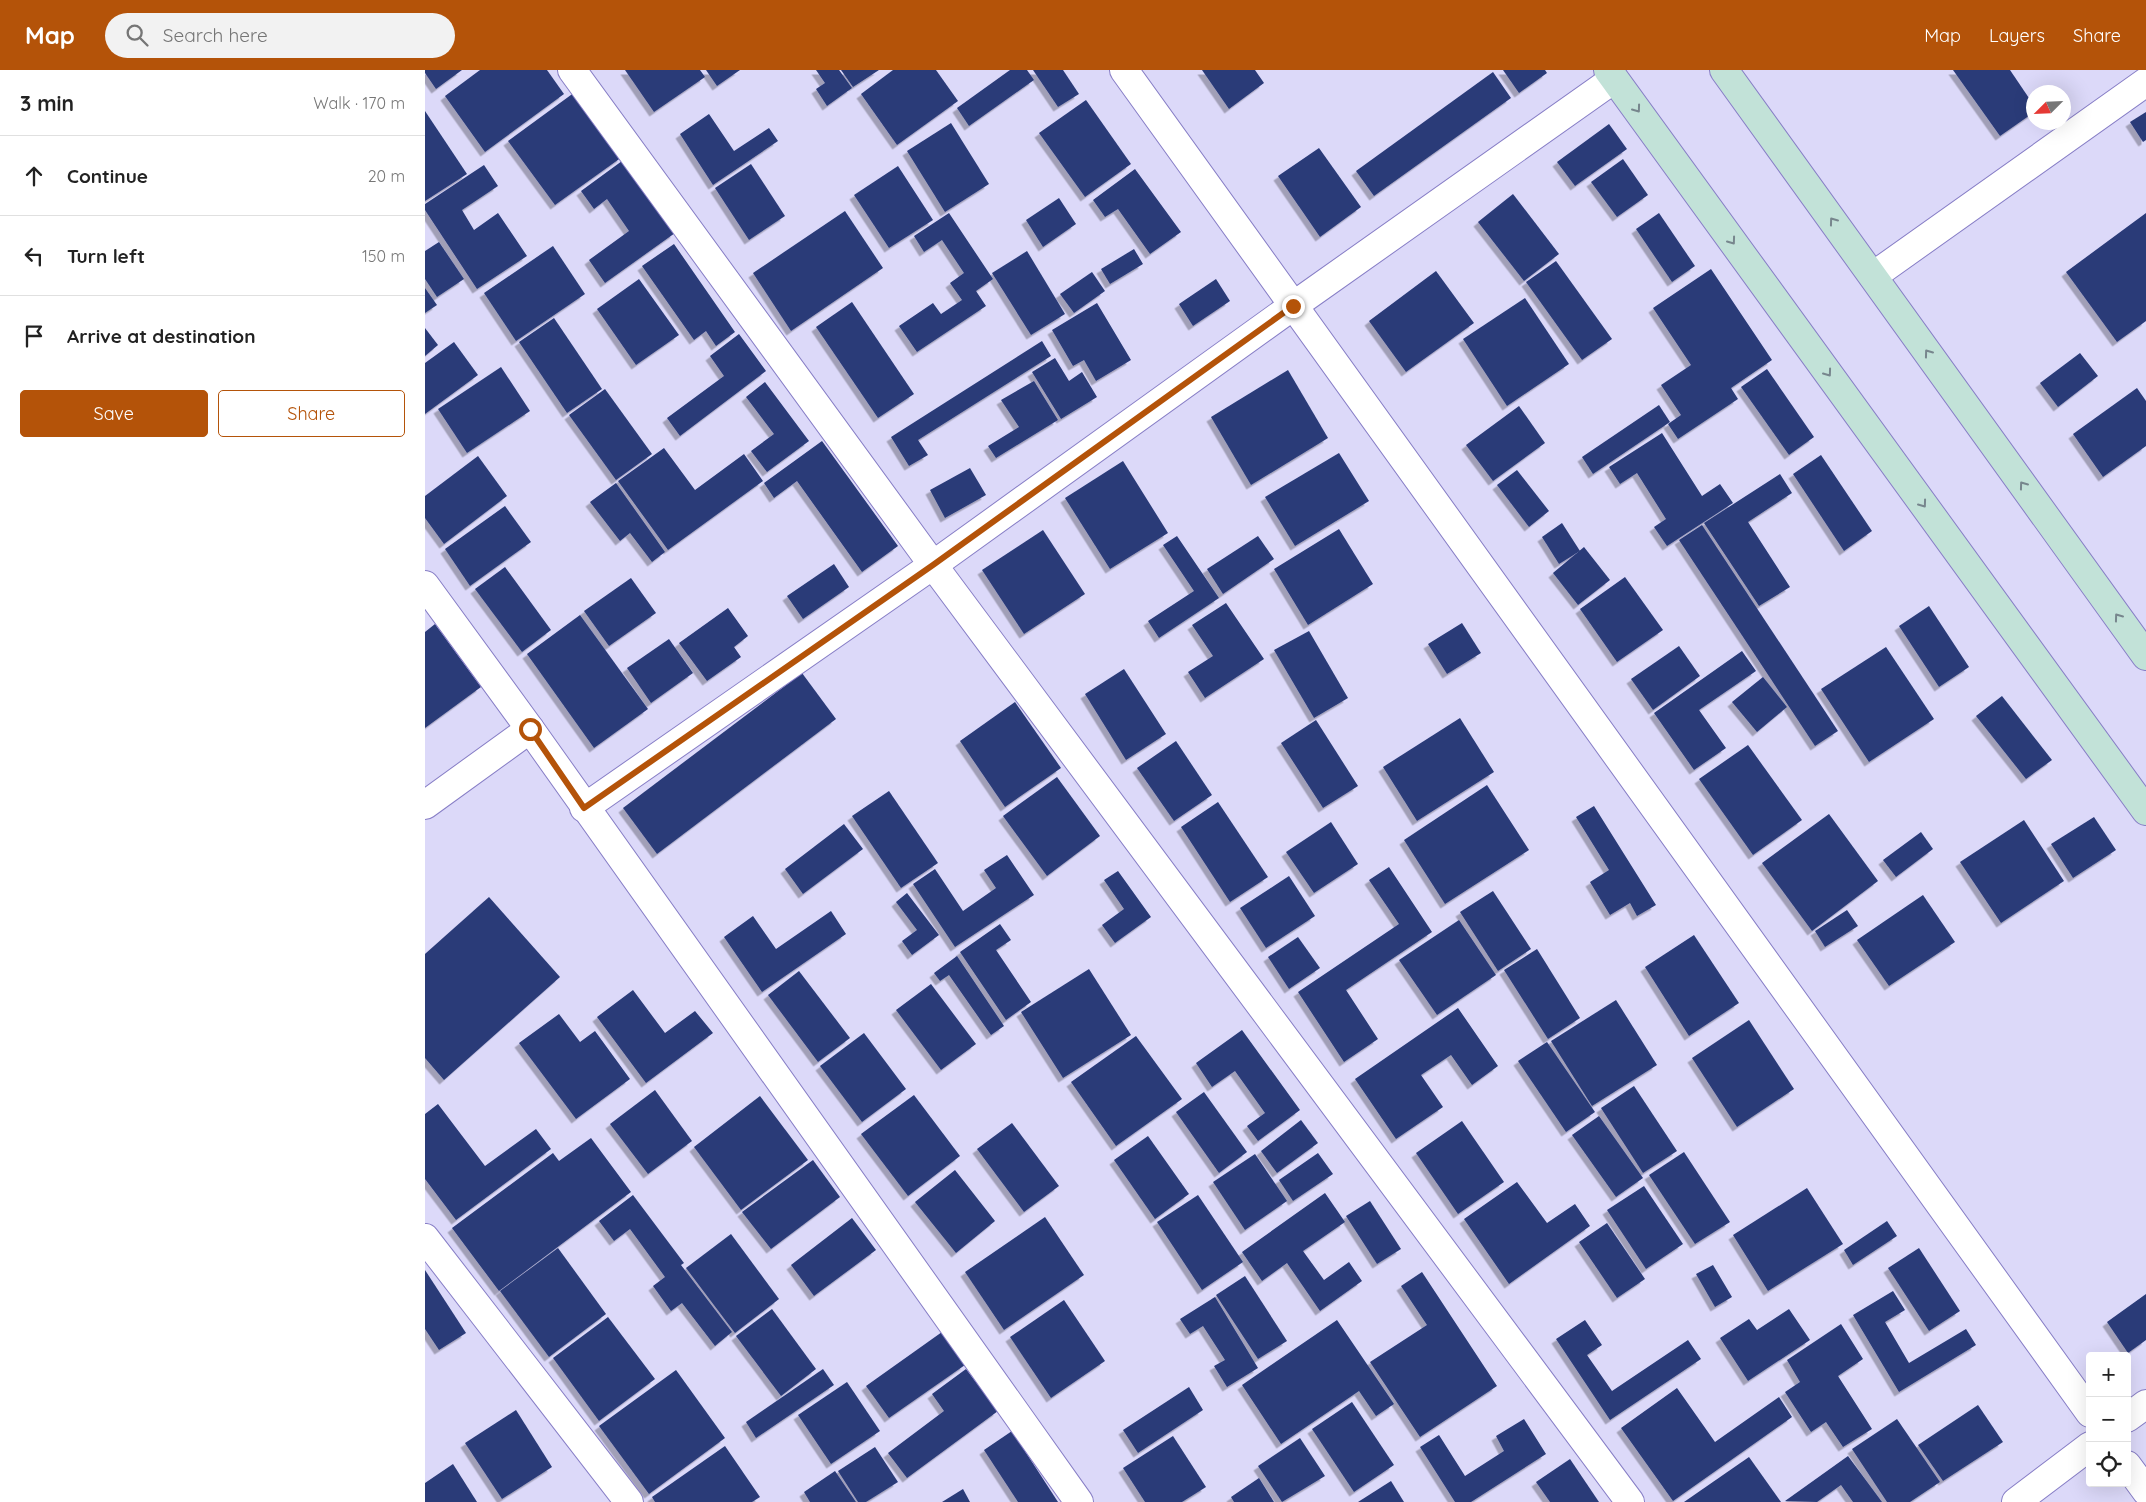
<!DOCTYPE html>
<meta charset="utf-8">
<style>
body{margin:0;font-family:Quicksand,sans-serif;background:#f2f2f2;color:#222}
.controls{position:absolute;right:15px;bottom:15px;display:grid;overflow:hidden;border-radius:5px;box-shadow:0 5px 20px #0002}
.controls button{width:45px;height:45px;display:grid;place-items:center;padding:0;border:0;border-bottom:1px solid #e0e0e0;background:#fff;color:#222;font:25px sans-serif}
.compass{position:absolute;left:1601px;top:15px;width:45px;height:45px;border-radius:50%;background:#fff;box-shadow:0 5px 20px #0002;rotate:246deg}
.stop{position:absolute;width:15px;height:15px;margin:-11px;border:4px solid #b45309;border-radius:50%;background:#fff}
.stop.end{background:#b45309;border-color:#fff;box-shadow:0 1px 5px #0008}
.list{margin:0;padding:0;list-style:none}
h2{display:flex;justify-content:space-between;align-items:center;height:65px;margin:0;padding:0 20px;font-size:21px}
h2 small{font-size:16px;font-weight:400;color:#767676}
.list li{display:grid;grid-template-columns:32px 1fr auto;gap:15px;align-items:center;box-sizing:border-box;height:80px;padding:0 20px;border-top:1px solid #e0e0e0}
.list b{display:block;font-size:19px;white-space:nowrap}
.list em{font-size:16px;font-style:normal;color:#767676}
.actions{display:flex;gap:10px;padding:15px 20px}
.actions a{flex:1;padding:11px 0;border:1px solid #b45309;border-radius:5px;text-align:center;font-size:18px;color:#b45309}
.actions .main{background:#b45309;color:#fff}
.icon{flex:none;width:28px;height:28px;fill:none;stroke:currentColor;stroke-width:2;stroke-linecap:round;stroke-linejoin:round}
.map{position:relative;flex:none;width:1721px;height:1432px;overflow:hidden}
header{display:flex;align-items:center;gap:30px;box-sizing:border-box;height:70px;padding:0 25px;background:#b45309;color:#fff}
header strong{font-size:24px}
nav{display:flex;gap:28px;margin-inline-start:auto;font-size:18px}
.search{width:350px;height:45px;background:#f2f2f2;display:flex;align-items:center;gap:12px;box-sizing:border-box;padding:0 18px;border-radius:28px;color:#767676;font-size:19px}
main{display:flex}
aside{flex:1;background:#fff}
.map>svg:first-child{display:block}
.building{fill:#293a78;filter:url(#shadow)}
.lines{fill:none;stroke-linecap:round;stroke-linejoin:round}
.street-casing{stroke:#877ec6;stroke-width:30}
.secondary-casing{stroke:#877ec6;stroke-width:30}
.street{stroke:#fff;stroke-width:28}
.secondary{stroke:#c2e2d8;stroke-width:28}
.oneway{stroke:#77868d}
.route{stroke:#b45309;stroke-width:6}
</style>
<header>
<strong>Map</strong>
<div class="search"><svg class="icon" aria-label="search" viewBox="0 0 24 24"><circle cx="10" cy="10" r="6"/><path d="M15 15l6 6"/></svg>Search here</div>
<nav><a>Map</a><a>Layers</a><a>Share</a></nav>
</header>
<main>
<aside>
<h2>3 min<small>Walk · 170 m</small></h2>
<ul class="list">
<li><svg class="icon" aria-label="ahead" viewBox="0 0 24 24"><path d="M12 20V5M6 11l6-6 6 6"/></svg><div><b>Continue</b></div><em>20 m</em></li>
<li><svg class="icon" aria-label="left" viewBox="0 0 24 24"><path d="M17 20v-9H6M10 6l-5 5 5 5"/></svg><div><b>Turn left</b></div><em>150 m</em></li>
<li><svg class="icon" aria-label="arrive" viewBox="0 0 24 24"><path d="M6 21V4h12l-3 4 3 4H6"/></svg><div><b>Arrive at destination</b></div></li>
</ul>
<div class="actions"><a class="main">Save</a><a>Share</a></div>
</aside>
<div class="map">
<svg width="1721" height="1432" viewBox="0 0 1721 1432">
<defs>
<filter id="shadow"><feDropShadow dx="-4.5" dy="4.5" stdDeviation="0" flood-color="#0004"/></filter>
</defs>
<rect width="100%" height="100%" fill="#dcd9f9"/>
<!-- building -->
<g class="building">
<path d="M0,0H37L11,19L0,3Z"/>
<path d="M55,0H122L139,24L60,82L20,26Z"/>
<path d="M200,0H275L280,7L229,42Z"/>
<path d="M281,0H315L292,16Z"/>
<path d="M391,0H414L427,18L402,36L391,19L400,13Z"/>
<path d="M416,0H454L428,17Z"/>
<path d="M468,0H511L533,31L472,75L436,24Z"/>
<path d="M585,0H602L609,10L544,56L532,38Z"/>
<path d="M608,0H638L654,24L633,37Z"/>
<path d="M777,0H830L839,13L804,39Z"/>
<path d="M1078,0H1120L1122,3L1094,23Z"/>
<path d="M1528,0H1585L1608,34V43L1575,66Z"/>
<path d="M1068,2L1086,28L949,126L931,101Z"/>
<path d="M150,22L197,87L130,135L83,71Z"/>
<path d="M661,30L706,94L660,127L614,63Z"/>
<path d="M0,41L42,104L0,131Z"/>
<path d="M1721,42V70L1718,72L1705,52Z"/>
<path d="M284,44L309,81L344,58L353,71L288,115L255,64Z"/>
<path d="M526,53L564,114L520,142L482,81Z"/>
<path d="M1184,54L1202,79L1150,116L1132,92Z"/>
<path d="M894,78L936,137L895,167L853,106Z"/>
<path d="M1198,89L1223,125L1192,147L1166,112Z"/>
<path d="M197,91L250,163L180,213L164,190L204,161L182,129L169,139L156,121Z"/>
<path d="M326,94L360,146L324,170L290,118Z"/>
<path d="M59,95L73,116L37,140L49,160L73,143L102,186L52,219L0,140V134Z"/>
<path d="M473,96L508,150L464,178L429,125Z"/>
<path d="M710,99L756,162L725,184L693,139L680,147L668,130Z"/>
<path d="M1088,124L1134,184L1099,211L1053,152Z"/>
<path d="M634,128L651,154L618,177L601,150Z"/>
<path d="M420,141L458,198L366,261L328,203Z"/>
<path d="M524,143L568,209L551,221L561,236L492,282L474,256L508,233L516,244L537,230L525,213L539,203L517,170L499,182L489,166Z"/>
<path d="M1234,143L1270,196L1247,212L1211,159Z"/>
<path d="M1721,143V251L1692,272L1641,202Z"/>
<path d="M14,172L39,209L12,227L0,209V181Z"/>
<path d="M249,174L310,262L291,276L281,261L269,270L217,196Z"/>
<path d="M128,176L160,224L91,271L59,223Z"/>
<path d="M709,179L718,194L685,214L676,199Z"/>
<path d="M602,181L640,244L606,265L567,203Z"/>
<path d="M1131,191L1187,269L1157,290L1101,212Z"/>
<path d="M1286,199L1347,290L1306,318L1313,329L1253,369L1243,354L1256,345L1236,315L1266,295L1228,238Z"/>
<path d="M1011,201L1049,253L981,302L944,251Z"/>
<path d="M667,202L680,221L649,243L635,224Z"/>
<path d="M214,209L254,265L211,295L172,239Z"/>
<path d="M791,209L805,231L768,256L754,234Z"/>
<path d="M0,218L12,235L0,243Z"/>
<path d="M1100,228L1144,294L1082,336L1038,269Z"/>
<path d="M427,232L489,324L453,348L391,257Z"/>
<path d="M672,233L706,290L671,311L659,290L648,296L627,260Z"/>
<path d="M129,248L177,319L142,343L94,272Z"/>
<path d="M0,258L13,275L0,286Z"/>
<path d="M314,264L341,301L255,366L242,348L299,306L285,286Z"/>
<path d="M617,271L626,286L493,370L503,385L484,396L466,367Z"/>
<path d="M29,272L53,305L0,344V293Z"/>
<path d="M1655,283L1673,306L1633,337L1615,313Z"/>
<path d="M630,288L644,311L657,302L672,327L636,349L607,302Z"/>
<path d="M76,297L105,341L42,383L13,339Z"/>
<path d="M1342,299L1389,367L1364,385L1316,317Z"/>
<path d="M863,300L903,368L826,415L786,347Z"/>
<path d="M609,311L633,350L571,388L563,376L594,357L576,330Z"/>
<path d="M340,312L384,371L342,402L326,381L349,364L321,327Z"/>
<path d="M1712,318L1721,331V376L1678,407L1648,364Z"/>
<path d="M180,319L227,384L191,410L144,345Z"/>
<path d="M1234,335L1245,352L1168,404L1157,387Z"/>
<path d="M1094,336L1120,373L1068,411L1041,375Z"/>
<path d="M1237,363L1277,426L1295,414L1308,433L1242,476L1229,457L1241,449L1212,403L1195,414L1184,397Z"/>
<path d="M397,371L473,476L437,502L372,411L349,428L339,413Z"/>
<path d="M239,378L270,420L319,384L338,411L243,480L193,411Z"/>
<path d="M914,383L944,431L870,476L840,427Z"/>
<path d="M1396,385L1447,461L1419,481L1368,404Z"/>
<path d="M53,386L82,426L19,474L0,448V426Z"/>
<path d="M698,391L743,463L685,499L640,428Z"/>
<path d="M545,398L561,425L520,448L505,420Z"/>
<path d="M1092,400L1124,441L1104,457L1072,415Z"/>
<path d="M1355,404L1367,423L1323,452L1365,517L1334,536L1279,453Z"/>
<path d="M191,413L240,482L227,492L205,463L195,471L165,432Z"/>
<path d="M80,436L106,472L45,516L20,479Z"/>
<path d="M1137,453L1155,481L1134,494L1117,467Z"/>
<path d="M1277,455L1413,661L1390,676L1254,470Z"/>
<path d="M914,459L948,514L883,555L849,499Z"/>
<path d="M618,460L660,524L599,564L557,500Z"/>
<path d="M752,466L794,528L734,568L723,551L769,521L738,475Z"/>
<path d="M833,466L849,489L798,524L782,499Z"/>
<path d="M1159,477L1185,510L1153,535L1128,503Z"/>
<path d="M409,494L424,517L378,549L362,526Z"/>
<path d="M80,497L126,560L97,582L50,519Z"/>
<path d="M1200,507L1238,560L1192,592L1155,539Z"/>
<path d="M206,508L231,543L184,576L159,541Z"/>
<path d="M801,533L839,589L780,628L763,602L788,586L767,555Z"/>
<path d="M1504,536L1544,597L1514,617L1474,556Z"/>
<path d="M303,538L323,566L309,577L316,587L282,611L254,573Z"/>
<path d="M155,545L223,639L169,678L102,584Z"/>
<path d="M1037,553L1056,583L1022,604L1003,574Z"/>
<path d="M10,554L56,617L0,658V562Z"/>
<path d="M884,561L923,628L889,648L849,580Z"/>
<path d="M244,569L268,603L226,633L202,598Z"/>
<path d="M1254,576L1275,606L1228,640L1206,609Z"/>
<path d="M1461,577L1509,649L1444,692L1396,619Z"/>
<path d="M1317,581L1331,601L1274,640L1301,678L1269,700L1229,643Z"/>
<path d="M699,599L741,664L701,690L660,624Z"/>
<path d="M377,603L411,649L232,784L198,738Z"/>
<path d="M1338,607L1362,637L1332,662L1307,632Z"/>
<path d="M1577,626L1627,690L1601,709L1551,646Z"/>
<path d="M590,632L636,698L580,737L535,671Z"/>
<path d="M1035,648L1069,702L992,751L958,697Z"/>
<path d="M891,650L933,716L898,738L856,673Z"/>
<path d="M751,671L787,725L749,751L712,698Z"/>
<path d="M1323,675L1377,750L1328,785L1274,709Z"/>
<path d="M632,707L675,766L622,806L578,746Z"/>
<path d="M1062,715L1104,780L1020,834L979,770Z"/>
<path d="M464,721L513,793L476,818L427,746Z"/>
<path d="M793,732L843,807L805,832L756,757Z"/>
<path d="M1169,736L1231,835L1212,846L1205,833L1185,845L1165,812L1184,800L1151,747Z"/>
<path d="M1404,744L1453,811L1387,861L1337,793Z"/>
<path d="M1669,747L1691,780L1648,808L1626,774Z"/>
<path d="M1599,750L1639,811L1576,853L1535,792Z"/>
<path d="M906,752L933,794L889,823L861,782Z"/>
<path d="M419,754L438,779L378,824L360,799Z"/>
<path d="M1496,762L1508,779L1471,807L1458,790Z"/>
<path d="M582,785L609,825L530,877L488,814L510,799L538,841L571,818L559,800Z"/>
<path d="M964,797L1007,862L921,920L953,969L919,992L873,922L974,854L944,810Z"/>
<path d="M693,801L726,847L690,873L677,855L699,839L679,810Z"/>
<path d="M864,806L890,846L841,878L815,838Z"/>
<path d="M1068,821L1106,879L1073,901L1035,842Z"/>
<path d="M482,823L514,865L487,885L477,871L492,860L471,832Z"/>
<path d="M1498,825L1530,872L1464,916L1432,870Z"/>
<path d="M64,827L135,907L19,1010L0,988V884Z"/>
<path d="M1422,840L1433,856L1400,877L1390,861Z"/>
<path d="M406,841L421,864L337,922L299,867L328,846L351,879Z"/>
<path d="M1034,850L1071,905L1012,945L974,890Z"/>
<path d="M575,854L586,870L571,880L606,932L581,950L535,882Z"/>
<path d="M1269,865L1314,933L1264,966L1220,897Z"/>
<path d="M873,867L895,898L864,919L843,887Z"/>
<path d="M1112,879L1155,948L1123,969L1079,900Z"/>
<path d="M532,886L579,956L566,965L524,905L515,911L509,903Z"/>
<path d="M664,899L706,965L638,1008L596,942Z"/>
<path d="M374,901L425,968L393,992L343,925Z"/>
<path d="M506,914L551,974L516,1000L471,940Z"/>
<path d="M208,920L240,963L270,941L288,963L221,1013L172,947Z"/>
<path d="M1191,930L1232,995L1167,1036L1126,971Z"/>
<path d="M1033,938L1073,996L1047,1015L1026,985L996,1005L1018,1037L971,1069L930,1009Z"/>
<path d="M134,944L155,972L170,961L205,1009L151,1049L94,973Z"/>
<path d="M1324,950L1369,1019L1312,1057L1267,988Z"/>
<path d="M817,960L875,1040L833,1071L822,1056L840,1043L810,1001L787,1017L771,993Z"/>
<path d="M439,963L481,1019L437,1052L395,996Z"/>
<path d="M711,966L757,1029L691,1076L646,1012Z"/>
<path d="M1122,972L1170,1042L1141,1062L1093,991Z"/>
<path d="M1209,1016L1252,1081L1218,1103L1176,1038Z"/>
<path d="M230,1020L267,1071L223,1104L185,1054Z"/>
<path d="M779,1022L822,1082L794,1103L751,1042Z"/>
<path d="M489,1025L535,1086L483,1126L436,1064Z"/>
<path d="M335,1026L383,1090L316,1140L269,1077Z"/>
<path d="M13,1034L60,1096L111,1059L126,1079L31,1150L0,1109V1044Z"/>
<path d="M1174,1046L1218,1108L1191,1127L1147,1065Z"/>
<path d="M876,1050L893,1073L852,1103L836,1081Z"/>
<path d="M1037,1051L1079,1112L1033,1144L991,1083Z"/>
<path d="M587,1053L634,1116L599,1142L552,1079Z"/>
<path d="M723,1066L764,1124L730,1149L689,1090Z"/>
<path d="M166,1068L206,1122L74,1221L27,1158L128,1083L134,1091Z"/>
<path d="M1259,1082L1305,1152L1270,1174L1224,1105Z"/>
<path d="M893,1083L908,1104L868,1131L854,1110Z"/>
<path d="M830,1084L862,1131L820,1160L788,1112Z"/>
<path d="M388,1090L415,1127L346,1179L317,1142Z"/>
<path d="M530,1100L570,1151L531,1183L490,1132Z"/>
<path d="M1092,1112L1122,1153L1150,1134L1165,1156L1084,1214L1039,1149Z"/>
<path d="M1219,1116L1258,1174L1221,1199L1182,1140Z"/>
<path d="M1382,1118L1418,1174L1343,1221L1308,1165Z"/>
<path d="M900,1123L920,1152L878,1181L899,1210L924,1192L937,1211L895,1241L862,1193L837,1211L817,1182Z"/>
<path d="M208,1125L259,1193L256,1195L307,1262L290,1276L257,1233L246,1241L228,1216L240,1207L205,1159L189,1171L174,1151Z"/>
<path d="M773,1125L818,1192L777,1220L732,1152Z"/>
<path d="M945,1131L976,1179L952,1194L921,1146Z"/>
<path d="M620,1147L659,1205L579,1260L540,1202Z"/>
<path d="M427,1148L451,1180L389,1226L366,1195Z"/>
<path d="M1462,1151L1472,1166L1428,1195L1419,1180Z"/>
<path d="M1182,1153L1220,1209L1192,1228L1154,1172Z"/>
<path d="M306,1164L354,1229L310,1263L261,1198Z"/>
<path d="M133,1178L181,1244L124,1287L75,1221Z"/>
<path d="M1494,1178L1535,1241L1504,1261L1463,1198Z"/>
<path d="M1288,1195L1307,1227L1290,1237L1271,1204Z"/>
<path d="M0,1200L41,1263L14,1280L0,1259Z"/>
<path d="M997,1202L1072,1316L995,1367L945,1292L1002,1255L976,1216Z"/>
<path d="M820,1206L862,1271L833,1289L791,1225Z"/>
<path d="M1468,1221L1480,1240L1460,1252L1484,1293L1541,1259L1551,1275L1474,1322L1428,1245Z"/>
<path d="M1721,1224V1270L1703,1283L1682,1252Z"/>
<path d="M790,1227L833,1298L802,1317L789,1296L800,1290L778,1256L765,1264L755,1249Z"/>
<path d="M639,1230L680,1291L626,1328L585,1267Z"/>
<path d="M347,1239L391,1299L356,1326L311,1266Z"/>
<path d="M1364,1239L1385,1270L1323,1311L1295,1268L1324,1249L1332,1260Z"/>
<path d="M183,1247L230,1309L174,1351L128,1288Z"/>
<path d="M912,1250L969,1334L951,1346L934,1321L856,1374L817,1315Z"/>
<path d="M1160,1250L1177,1275L1162,1285L1187,1321L1263,1270L1276,1289L1185,1350L1131,1269Z"/>
<path d="M1416,1254L1438,1289L1413,1306L1447,1359L1418,1377L1401,1352L1386,1362L1360,1322L1375,1312L1362,1290Z"/>
<path d="M517,1262L540,1295L464,1348L441,1316Z"/>
<path d="M398,1299L409,1315L331,1368L321,1352Z"/>
<path d="M541,1299L573,1341L482,1408L463,1383L519,1341L507,1324Z"/>
<path d="M251,1300L300,1368L224,1424L174,1356Z"/>
<path d="M422,1312L455,1361L406,1394L373,1345Z"/>
<path d="M764,1317L778,1340L713,1383L698,1360Z"/>
<path d="M1252,1318L1290,1372L1354,1327L1367,1347L1248,1431L1196,1358Z"/>
<path d="M927,1332L969,1395L929,1422L887,1359Z"/>
<path d="M1553,1335L1578,1372L1518,1411L1493,1375Z"/>
<path d="M91,1340L127,1397L77,1429L40,1373Z"/>
<path d="M1099,1349L1121,1384L1046,1432H1030L995,1377L1014,1365L1040,1406L1079,1381L1071,1366Z"/>
<path d="M1472,1349L1515,1412L1485,1432H1462L1427,1379Z"/>
<path d="M587,1361L633,1432H593L559,1380Z"/>
<path d="M748,1366L781,1417L757,1432H720L698,1398Z"/>
<path d="M875,1368L900,1406L857,1432L833,1396Z"/>
<path d="M300,1376L335,1427L327,1432H230L227,1427Z"/>
<path d="M450,1377L473,1412L441,1432H433L413,1401Z"/>
<path d="M1423,1386L1457,1432H1428L1416,1415L1392,1432L1360,1431Z"/>
<path d="M1324,1387L1356,1432H1259Z"/>
<path d="M1145,1389L1174,1432H1125L1111,1412Z"/>
<path d="M28,1394L52,1432H0V1413Z"/>
<path d="M410,1401L431,1432H385L379,1422Z"/>
<path d="M834,1408L849,1432H809L806,1427Z"/>
<path d="M966,1411L979,1432H933Z"/>
<path d="M538,1419L545,1432H517Z"/>
</g>
<g class="lines">
<defs>
<g id="street">
<path d="M147,0L508,495L1205,1432"/>
<path d="M699,0L1665,1343"/>
<path d="M1448,206L1721,12"/>
<path d="M0,515L105,659L654,1432"/>
<path d="M0,735L105,659"/>
<path d="M159,738L508,495L868,236L1189,9"/>
<path d="M0,1168L204,1432"/>
<path d="M1702,1348L1721,1334"/>
<path d="M1702,1395L1721,1421"/>
<path d="M1591,1432L1665,1376"/>
</g>
<g id="secondary">
<path d="M1183,0L1721,741"/>
<path d="M1299,0L1721,586"/>
</g>
</defs>
<!-- street casing -->
<use href="#street" class="street-casing"/>
<!-- secondary casing -->
<use href="#secondary" class="secondary-casing"/>
<!-- street -->
<use href="#street" class="street"/>
<!-- secondary -->
<use href="#secondary" class="secondary"/>
</g>
<!-- one-way arrows -->
<defs><path id="oneway-chevron" d="M-2-3.5L2.5 0L-2 3.5" fill="none" stroke-width="1.6" stroke-linecap="round" stroke-linejoin="round" transform="scale(1.25)"/></defs>
<g class="oneway">
<use href="#oneway-chevron" transform="translate(1212 39) rotate(54)"/>
<use href="#oneway-chevron" transform="translate(1408 151) rotate(-126)"/>
<use href="#oneway-chevron" transform="translate(1307 171) rotate(54)"/>
<use href="#oneway-chevron" transform="translate(1503 283) rotate(-126)"/>
<use href="#oneway-chevron" transform="translate(1403 303) rotate(54)"/>
<use href="#oneway-chevron" transform="translate(1598 415) rotate(-126)"/>
<use href="#oneway-chevron" transform="translate(1498 434) rotate(54)"/>
<use href="#oneway-chevron" transform="translate(1693 547) rotate(-126)"/>
</g>
<g class="lines">
<!-- route -->
<path class="route" d="M105,659L159,738L508,495L868,236"/>
</g>
</svg>
<div class="controls">
<button>+</button>
<button>−</button>
<button><svg class="icon" aria-label="locate" viewBox="0 0 24 24"><circle cx="12" cy="12" r="6"/><path d="M12 2v4M12 18v4M2 12h4M18 12h4"/></svg></button>
</div>
<svg class="compass" viewBox="-18 -18 36 36"><path d="M0-13l5 13h-10z" fill="#e53935"/><path d="M0 13l5-13h-10z" fill="#767676"/></svg>
<div class="stop" style="left:105px;top:659px"></div>
<div class="stop end" style="left:868px;top:236px"></div>
</div>
</main>
